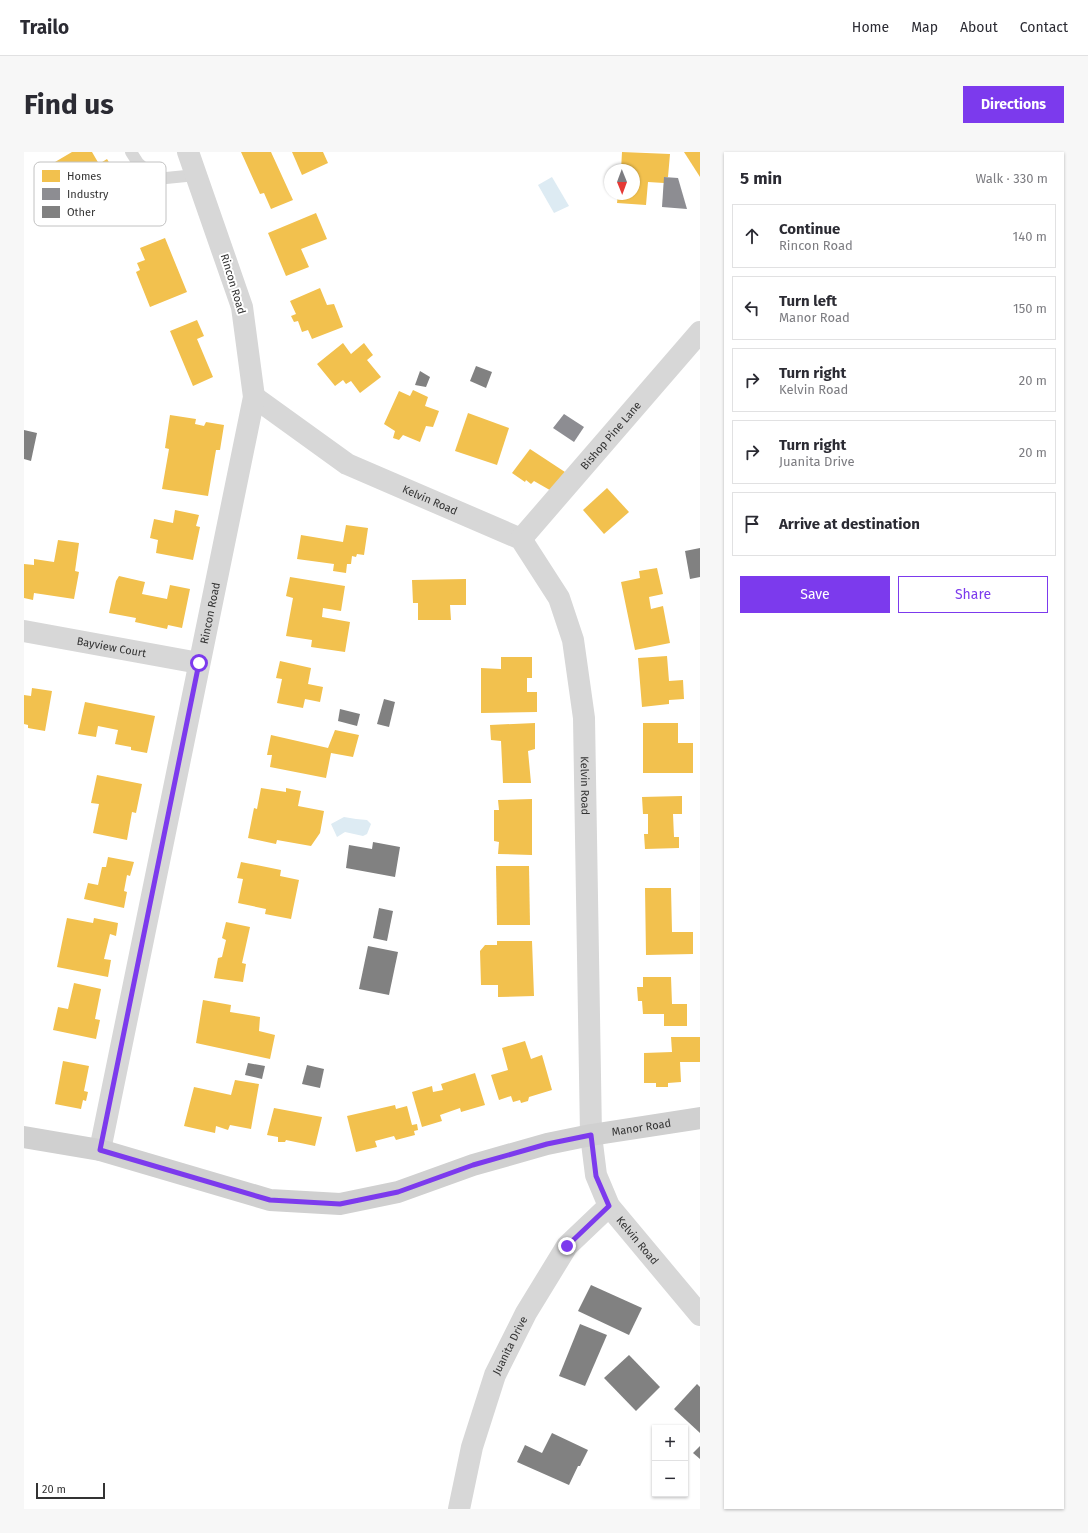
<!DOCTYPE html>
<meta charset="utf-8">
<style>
body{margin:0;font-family:"Fira Sans",sans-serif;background:#f7f7f7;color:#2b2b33}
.controls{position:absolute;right:12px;bottom:12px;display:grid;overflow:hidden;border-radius:0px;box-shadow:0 1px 3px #0004}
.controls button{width:36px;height:36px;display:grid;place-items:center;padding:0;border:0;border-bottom:1px solid #e1e1e2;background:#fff;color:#2b2b33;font:20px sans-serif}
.compass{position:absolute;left:580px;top:12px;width:36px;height:36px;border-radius:50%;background:#fff;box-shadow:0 1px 3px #0004;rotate:179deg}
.scale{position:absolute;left:12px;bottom:10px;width:69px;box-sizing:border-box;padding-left:4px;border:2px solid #333;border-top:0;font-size:11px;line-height:14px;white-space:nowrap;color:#333;-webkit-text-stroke:3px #fff;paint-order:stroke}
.stop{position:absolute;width:12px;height:12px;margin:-9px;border:3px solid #7c3aed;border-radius:50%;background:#fff}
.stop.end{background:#7c3aed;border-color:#fff;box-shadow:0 1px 4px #0008}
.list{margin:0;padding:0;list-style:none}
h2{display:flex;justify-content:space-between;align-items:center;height:52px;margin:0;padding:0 16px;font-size:17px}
h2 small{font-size:13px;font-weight:400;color:#7c7c81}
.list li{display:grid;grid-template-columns:26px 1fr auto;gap:12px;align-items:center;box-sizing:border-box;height:64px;margin:0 8px 8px;padding:0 8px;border:1px solid #e1e1e2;border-radius:0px}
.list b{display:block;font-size:15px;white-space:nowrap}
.list p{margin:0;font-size:13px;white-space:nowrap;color:#7c7c81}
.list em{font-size:13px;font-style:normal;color:#7c7c81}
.actions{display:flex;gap:8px;padding:12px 16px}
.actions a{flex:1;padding:9px 0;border:1px solid #7c3aed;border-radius:0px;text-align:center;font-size:14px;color:#7c3aed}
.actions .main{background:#7c3aed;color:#fff}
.icon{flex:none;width:22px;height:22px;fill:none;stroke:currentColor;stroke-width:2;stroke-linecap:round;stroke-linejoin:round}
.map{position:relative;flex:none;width:676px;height:1357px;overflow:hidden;border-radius:0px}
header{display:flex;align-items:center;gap:24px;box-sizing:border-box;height:56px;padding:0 20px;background:#fff;border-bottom:1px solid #e1e1e2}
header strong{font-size:19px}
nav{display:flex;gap:22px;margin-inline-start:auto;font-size:14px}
.intro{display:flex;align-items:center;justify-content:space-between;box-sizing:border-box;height:96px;padding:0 24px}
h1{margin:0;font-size:28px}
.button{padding:10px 18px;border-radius:0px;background:#7c3aed;color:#fff;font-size:14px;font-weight:700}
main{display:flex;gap:24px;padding:0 24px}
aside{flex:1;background:#fff;border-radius:0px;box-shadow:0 1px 3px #0004}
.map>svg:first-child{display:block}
.water{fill:#ddebf3}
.homes{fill:#f2c14e}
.industry{fill:#8d8d92}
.building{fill:#818181}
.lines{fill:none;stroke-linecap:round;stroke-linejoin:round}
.lane{stroke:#d7d7d7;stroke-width:12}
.street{stroke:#d7d7d7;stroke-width:22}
.secondary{stroke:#d0d0d0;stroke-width:22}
.route{stroke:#7c3aed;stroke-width:5}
.labels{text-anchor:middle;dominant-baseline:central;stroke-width:4;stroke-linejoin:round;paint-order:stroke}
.street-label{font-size:11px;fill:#333;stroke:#fff}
.key{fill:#fff;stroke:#c2c2c2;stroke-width:1}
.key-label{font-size:11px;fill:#333}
</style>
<header>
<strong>Trailo</strong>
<nav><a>Home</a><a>Map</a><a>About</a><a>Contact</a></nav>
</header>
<div class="intro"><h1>Find us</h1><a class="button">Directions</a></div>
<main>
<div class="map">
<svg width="676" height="1357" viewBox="0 0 676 1357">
<rect width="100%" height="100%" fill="#fff"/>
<!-- water -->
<g class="water">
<path d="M528,25L545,54L530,61L514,33Z"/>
<path d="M320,665L332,667L343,668L347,672L343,682L339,684L321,680L313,685L307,672Z"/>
</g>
<!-- homes -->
<g class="homes">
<path d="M48,0H68L75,12L83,7L92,22L78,30L85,41L58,57L31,10Z"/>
<path d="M217,0H247L269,48L247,57L240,41L236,42Z"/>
<path d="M268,0H299L304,11L278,23Z"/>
<path d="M598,0L646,2L644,25H640V31L624,30L622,53L593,51L594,42H610V18H597Z"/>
<path d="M660,0H676V25Z"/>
<path d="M292,61L303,87L277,97L285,115L262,124L244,81Z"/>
<path d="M141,86L163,140L126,155L112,120L116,118L113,111L121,108L116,96Z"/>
<path d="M296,136L303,153L310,152L319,175L288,187L284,178L278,180L274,169L270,170L267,164L272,162L266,149Z"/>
<path d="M173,168L180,184L173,187L189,225L169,234L146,179Z"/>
<path d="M319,191L327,202L340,191L349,203L343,208L357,225L336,241L327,229L322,232L319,228L311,234L293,212Z"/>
<path d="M389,238L404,245L401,254L415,259L409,275L402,274L396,290L379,283L375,288L369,286L371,279L360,272L375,239L386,244Z"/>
<path d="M444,261L485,276L473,313L431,299Z"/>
<path d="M146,263L172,267L171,272L180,274L182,270L200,273L196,298H192L184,344L138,337L145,297L141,296Z"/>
<path d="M506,297L544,322L531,341L510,329L507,332L502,328L501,330L488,321Z"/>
<path d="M583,336L605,360L580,382L559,358Z"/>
<path d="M151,358L175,363L172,374L176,375L169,408L132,401L134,388L126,386L130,367L149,371Z"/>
<path d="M322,373L344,376L340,403L333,402L332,405L328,404L327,412H323L322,421L309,419L310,412L273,407L277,383L319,390Z"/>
<path d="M34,388L55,391L51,419L55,420L50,447L10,441L9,448L0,446V412L10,413V407L30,410Z"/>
<path d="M633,416L639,442L625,445L627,457L639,454L646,491L611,498L597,430L616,426L615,419Z"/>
<path d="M95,424L121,430L118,442L143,447L146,433L166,437L158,476L144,473L143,477L111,470L112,466L85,461L92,429Z"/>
<path d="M266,425L321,434L317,459L299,456L298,465L326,470L321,500L287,495L288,488L262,484L269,446L262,444Z"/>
<path d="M442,427V453H426L427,468H394V451H389L388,428Z"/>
<path d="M643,504L645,529L659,528L660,547L645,548V552L618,555L614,506Z"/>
<path d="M477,505H508V526H503V540H513V560L457,561V516L477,517Z"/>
<path d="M256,509L287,516L284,532L299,535L296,550L281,547L279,556L253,551L258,527L252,526Z"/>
<path d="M8,536L28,539L21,579L4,576V573L0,572V543L7,544Z"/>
<path d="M61,550L131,564L123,601L107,598V595L91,592L94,578L74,574L72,585L54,582Z"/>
<path d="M511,571V597L504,599L507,631H479L477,589L467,588L466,573Z"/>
<path d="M619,571H654V591H669V621H619Z"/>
<path d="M311,578L335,583L329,605L307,601L302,626L246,615L248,603H243L247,583L304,596Z"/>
<path d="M73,623L118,632L112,661L108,660L103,688L69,681L75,652L67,651Z"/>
<path d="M237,636L262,640V636L277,639L274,654L300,659L296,681L287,694L253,688L252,692L224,686L230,656L233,657Z"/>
<path d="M658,644V662H649L650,685H655V696L621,697L620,682H624V662H619L618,645Z"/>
<path d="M508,647V703L474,702L475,690L470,689V658H475L474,648Z"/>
<path d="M84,705L110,710L106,724L103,723L100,739L103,740L100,756L60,747L64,731L74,733L78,715H82Z"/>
<path d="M217,710L257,718L256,724L275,728L267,767L241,762L242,757L214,751L219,727L213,726Z"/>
<path d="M472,714H505L506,773H473Z"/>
<path d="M621,736H647L648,780H669V802L622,803Z"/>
<path d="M43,766L69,771L70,766L94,771L92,784L86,782L80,807L87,808L84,825L33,815Z"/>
<path d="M202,770L226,775L218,811L222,812L219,830L190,826L194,806L198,805L202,788L198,786Z"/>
<path d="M473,789H508L510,844L474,845V833H457L456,799L461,793H473Z"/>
<path d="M619,825H647L648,852H663V874H640V862H619L618,849H614L613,835H619Z"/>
<path d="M50,831L77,837L71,867L76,868L72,887L29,878L34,855L44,857Z"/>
<path d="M179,848L207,853L206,860L236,865L235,879L251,883L246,907L172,891Z"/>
<path d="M647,885H676V910H656L657,930L644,931V935H632V931H620V901L648,900Z"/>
<path d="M501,889L507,907L518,903L528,938L505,945L504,949L497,951L496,948L489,950L487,944L475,948L467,923L484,918L478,896Z"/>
<path d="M39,909L65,914L60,939L64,940L62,949L59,948L57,957L31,952Z"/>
<path d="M451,921L461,953L437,960L436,956L416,963L418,969L398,975L388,940L408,934L409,940L419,938L417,932Z"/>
<path d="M211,928L235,932L227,977L206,973L204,978L192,974L191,981L160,974L170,935L207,943Z"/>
<path d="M371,953L372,957L383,954L388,973L393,972L394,978L390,979L391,983L372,988L370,984L351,989L353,995L332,1000L323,964Z"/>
<path d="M250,956L298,965L291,994L262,988L261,990H254V985L243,983Z"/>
</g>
<!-- industry -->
<g class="industry">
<path d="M640,25L654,26L663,57L638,55Z"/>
<path d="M540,262L560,275L550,290L529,276Z"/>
</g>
<!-- building -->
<g class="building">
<path d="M452,214L468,220L462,236L446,229Z"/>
<path d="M396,219L406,225L402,235L391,233Z"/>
<path d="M0,278L13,281L7,309L0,307Z"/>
<path d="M676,396V425L666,427L661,399Z"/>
<path d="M360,547L371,550L365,575L353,572Z"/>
<path d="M316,557L336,562L333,574L314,569Z"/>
<path d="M349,690L376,695L371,725L322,716L325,693L348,697Z"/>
<path d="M355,756L369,759L363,789L349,786Z"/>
<path d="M344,794L374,800L365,843L335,837Z"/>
<path d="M224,911L241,914L238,927L221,923Z"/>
<path d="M283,913L300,917L296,936L278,932Z"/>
<path d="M567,1133L618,1156L605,1183L554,1159Z"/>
<path d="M556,1172L583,1183L561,1234L535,1224Z"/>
<path d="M605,1203L636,1235L612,1259L580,1226Z"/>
<path d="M673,1232L676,1235V1281L650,1257Z"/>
<path d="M528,1281L564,1298L556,1314H554L545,1333L493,1310L501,1293L518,1301Z"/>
<path d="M676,1294V1307L669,1301Z"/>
</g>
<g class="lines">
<!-- lane -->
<path class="lane" d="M107,0L114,11L132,27L172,23"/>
<!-- street -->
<g class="street">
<path id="s1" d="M230,245L323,312L497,387L535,446L549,488L560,566L567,983L572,1023L585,1054L676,1163"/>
<path id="s2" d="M497,387L676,180"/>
<path id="s3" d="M0,479L175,511"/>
<path id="s4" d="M76,998L230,245L218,155L164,0"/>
<path id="s5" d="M435,1357L448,1295L471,1223L502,1161L543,1094L585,1054"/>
</g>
<!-- secondary -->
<path class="secondary" id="s6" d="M0,985L76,998L246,1048L316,1052L374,1040L449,1013L523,992L567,983L676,966"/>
</g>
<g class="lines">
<!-- route -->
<path class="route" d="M175,511L76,998L246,1048L316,1052L374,1040L449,1013L523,992L567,983L572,1024L585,1054L543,1094"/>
</g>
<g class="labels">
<!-- street labels -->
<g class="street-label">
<text transform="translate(209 132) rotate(73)">Rincon Road</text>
<text stroke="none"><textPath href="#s2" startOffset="137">Bishop Pine Lane</textPath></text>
<text stroke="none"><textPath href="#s1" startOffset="205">Kelvin Road</textPath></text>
<text stroke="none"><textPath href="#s4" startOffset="548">Rincon Road</textPath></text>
<text stroke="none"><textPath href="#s3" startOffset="89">Bayview Court</textPath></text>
<text stroke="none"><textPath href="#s1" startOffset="565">Kelvin Road</textPath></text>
<text stroke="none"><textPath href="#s6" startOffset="636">Manor Road</textPath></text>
<text stroke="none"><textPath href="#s1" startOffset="1033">Kelvin Road</textPath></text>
<text stroke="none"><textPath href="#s5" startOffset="172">Juanita Drive</textPath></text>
</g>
</g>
<!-- legend -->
<rect x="10" y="10" width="132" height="64" rx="6" class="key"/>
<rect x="18" y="18" width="18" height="12" fill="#f2c14e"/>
<rect x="18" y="36" width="18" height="12" fill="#8d8d92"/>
<rect x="18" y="54" width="18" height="12" fill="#818181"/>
<g class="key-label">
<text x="43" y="28">Homes</text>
<text x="43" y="46">Industry</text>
<text x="43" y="64">Other</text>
</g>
</svg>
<div class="controls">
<button>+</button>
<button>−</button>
</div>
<svg class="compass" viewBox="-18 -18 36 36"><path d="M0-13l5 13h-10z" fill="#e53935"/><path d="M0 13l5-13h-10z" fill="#7c7c81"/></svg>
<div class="scale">20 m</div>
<div class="stop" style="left:175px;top:511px"></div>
<div class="stop end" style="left:543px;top:1094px"></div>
</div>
<aside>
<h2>5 min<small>Walk · 330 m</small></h2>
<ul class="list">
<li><svg class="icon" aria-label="ahead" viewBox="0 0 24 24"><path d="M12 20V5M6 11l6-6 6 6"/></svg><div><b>Continue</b><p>Rincon Road</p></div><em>140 m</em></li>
<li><svg class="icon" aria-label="left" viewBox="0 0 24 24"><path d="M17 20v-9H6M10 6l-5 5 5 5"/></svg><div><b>Turn left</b><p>Manor Road</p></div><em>150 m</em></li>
<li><svg class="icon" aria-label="right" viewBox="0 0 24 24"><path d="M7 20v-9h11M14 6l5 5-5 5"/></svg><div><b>Turn right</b><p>Kelvin Road</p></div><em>20 m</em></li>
<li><svg class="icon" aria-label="right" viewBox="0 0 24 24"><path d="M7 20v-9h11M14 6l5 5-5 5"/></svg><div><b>Turn right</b><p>Juanita Drive</p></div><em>20 m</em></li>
<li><svg class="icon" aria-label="arrive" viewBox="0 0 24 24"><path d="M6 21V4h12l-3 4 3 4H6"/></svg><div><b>Arrive at destination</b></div></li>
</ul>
<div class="actions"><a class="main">Save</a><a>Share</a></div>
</aside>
</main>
